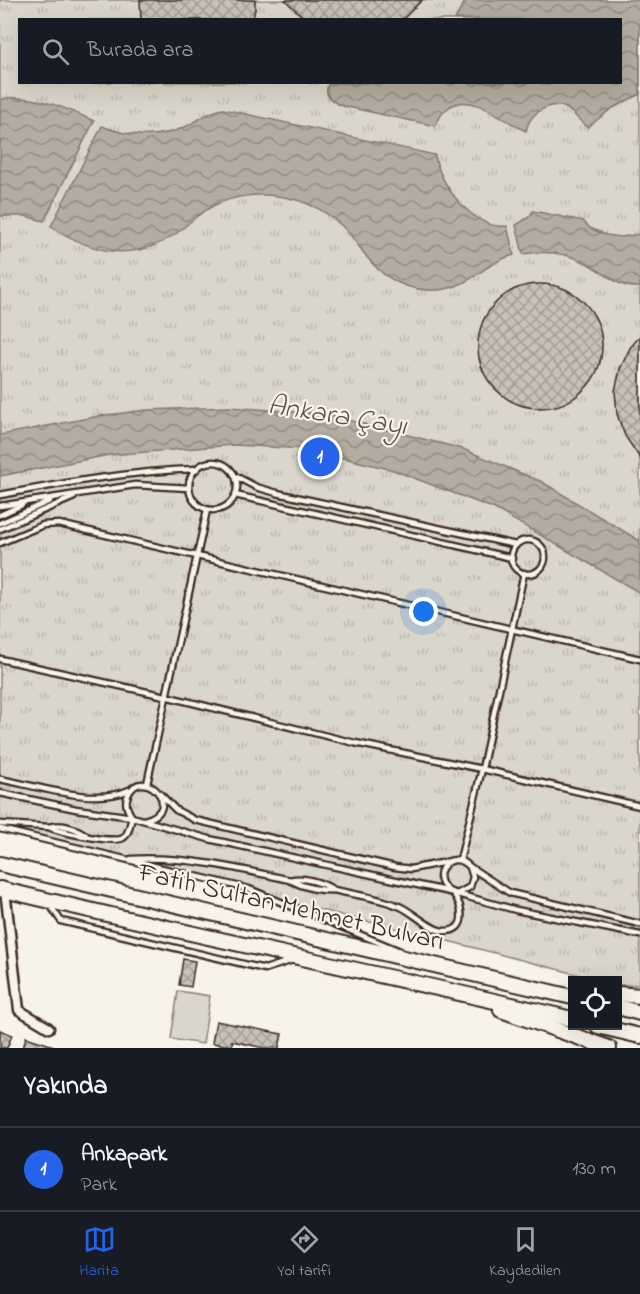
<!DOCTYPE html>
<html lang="tr">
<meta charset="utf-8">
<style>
body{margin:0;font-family:"Indie Flower",sans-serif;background:#20242c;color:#f1f3f6}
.controls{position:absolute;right:18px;bottom:18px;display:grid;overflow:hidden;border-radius:0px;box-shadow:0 6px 24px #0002}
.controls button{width:54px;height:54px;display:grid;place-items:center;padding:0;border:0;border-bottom:2px solid #363941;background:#171b24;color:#f1f3f6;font:30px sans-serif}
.you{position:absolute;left:424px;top:612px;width:21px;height:21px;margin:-15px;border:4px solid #fff;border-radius:50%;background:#1a73e8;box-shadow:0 0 0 9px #1a73e833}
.badge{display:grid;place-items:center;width:39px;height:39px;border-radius:50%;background:#2563eb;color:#fff;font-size:20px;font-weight:700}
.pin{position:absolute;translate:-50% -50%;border:3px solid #fff;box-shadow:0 2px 6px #0006}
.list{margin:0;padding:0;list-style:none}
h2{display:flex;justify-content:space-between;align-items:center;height:78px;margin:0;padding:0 24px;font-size:26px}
h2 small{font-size:20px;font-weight:400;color:#9ea1a6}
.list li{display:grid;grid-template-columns:39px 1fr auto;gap:18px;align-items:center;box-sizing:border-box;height:84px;padding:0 24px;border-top:2px solid #363941}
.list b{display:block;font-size:22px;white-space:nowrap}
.list p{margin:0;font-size:20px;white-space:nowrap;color:#9ea1a6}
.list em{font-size:20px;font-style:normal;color:#9ea1a6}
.icon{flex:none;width:33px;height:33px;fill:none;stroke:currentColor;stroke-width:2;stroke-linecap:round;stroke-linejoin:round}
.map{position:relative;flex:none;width:640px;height:1048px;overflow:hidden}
.search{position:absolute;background:#171b24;box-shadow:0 6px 24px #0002;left:18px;right:18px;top:18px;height:66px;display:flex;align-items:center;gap:15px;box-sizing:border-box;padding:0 21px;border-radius:0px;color:#9ea1a6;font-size:22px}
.sheet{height:162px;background:#171b24}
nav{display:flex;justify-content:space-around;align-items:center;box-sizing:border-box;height:84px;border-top:2px solid #363941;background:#171b24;font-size:16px;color:#9ea1a6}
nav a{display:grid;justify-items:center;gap:3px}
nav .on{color:#2563eb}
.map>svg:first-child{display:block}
.grass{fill:#dbd6cb;stroke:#8b8074;stroke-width:1.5}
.park{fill:url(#park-tufts);stroke:#8b8074;stroke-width:1.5;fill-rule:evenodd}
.water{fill:url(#water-waves);stroke:#84786c;stroke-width:1.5}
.building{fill:url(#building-cross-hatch);stroke:#3b2a1e;stroke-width:1.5}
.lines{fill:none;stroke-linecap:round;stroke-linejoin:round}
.service-casing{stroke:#3b2a1e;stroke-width:9}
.minor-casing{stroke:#3b2a1e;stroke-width:13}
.trunk-casing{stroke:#3b2a1e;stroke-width:18}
.service{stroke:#f7f3e8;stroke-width:4.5}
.minor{stroke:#f7f3e8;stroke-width:8}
.trunk{stroke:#f7f3e8;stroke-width:14}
.labels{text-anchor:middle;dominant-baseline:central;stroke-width:4.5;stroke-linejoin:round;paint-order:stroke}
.street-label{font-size:27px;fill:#3b2a1e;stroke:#f7f3e8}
.water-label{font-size:28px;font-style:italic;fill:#5f5145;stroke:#f7f3e8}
</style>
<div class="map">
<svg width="640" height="1048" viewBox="0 0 640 1048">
<defs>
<pattern id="park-tufts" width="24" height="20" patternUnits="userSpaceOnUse" patternTransform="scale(1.5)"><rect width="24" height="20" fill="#dbd6cb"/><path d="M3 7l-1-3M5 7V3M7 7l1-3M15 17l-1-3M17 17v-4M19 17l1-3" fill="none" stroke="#bdb8ae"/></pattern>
<pattern id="water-waves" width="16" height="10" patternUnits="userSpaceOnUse" patternTransform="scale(1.5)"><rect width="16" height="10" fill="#b4aca0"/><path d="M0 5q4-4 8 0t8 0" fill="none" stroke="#948c82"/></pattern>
<pattern id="building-cross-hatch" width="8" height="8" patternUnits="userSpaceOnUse" patternTransform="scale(1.5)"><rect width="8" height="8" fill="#c8c1b6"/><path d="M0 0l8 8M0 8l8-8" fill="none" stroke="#a49d93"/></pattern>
</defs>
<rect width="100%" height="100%" fill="#f7f3e8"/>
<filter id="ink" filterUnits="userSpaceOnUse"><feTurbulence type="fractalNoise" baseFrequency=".0167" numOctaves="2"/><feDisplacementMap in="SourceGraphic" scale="12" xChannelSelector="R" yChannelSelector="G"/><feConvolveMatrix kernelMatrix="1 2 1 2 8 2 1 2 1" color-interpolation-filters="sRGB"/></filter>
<g filter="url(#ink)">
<!-- grass -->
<path class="grass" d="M178,991L210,996L203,1044L171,1039Z"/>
<!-- park -->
<path class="park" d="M0,0H640V985H618V980H599L444,940L0,832ZM20,20H620V82H20Z"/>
<!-- water -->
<g class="water">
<path d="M466,0H640V94L611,109L588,127C579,122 575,113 566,108C549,100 529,114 526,131C497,118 457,77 435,126L343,106C332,102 322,95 329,83L620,82V20L455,19Z"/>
<path d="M7,98C39,96 66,108 94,121L44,221L25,216H0V100Z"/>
<path d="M223,109L435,155C439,184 474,231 507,226L514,255C507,257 499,260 493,264C477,273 464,286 445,289C417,294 389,283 371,262C361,251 354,237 342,226C321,206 293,196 264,195C241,194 217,201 199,215C190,221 183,229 174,235C132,263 91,253 51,226L102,126C128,137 159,139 185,127C198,121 208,111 223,109Z"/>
<path d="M533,211L583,221L590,228L606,235L621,237L640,234V287C617,289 604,271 584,262C565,252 544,251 523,254L516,225L529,217Z"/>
<path d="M229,407L324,414L463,449L542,482L640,541V593L495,509L393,470L307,449L233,445L109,455L0,476V435L99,416L147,410Z"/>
</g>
<!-- building -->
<g class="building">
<path d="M140,0H255V8L253,20H141Z"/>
<path d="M285,0H422L402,20H306Z"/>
<circle cx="540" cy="346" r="62"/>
<path d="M640,336V458L625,436L617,414L615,391L620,369L630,348Z"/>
<path d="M183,959L195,961L191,987L179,985Z"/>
<path d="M216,1021L282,1034L279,1048H264L232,1041V1046L212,1043Z"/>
<path d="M0,1030L12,1035L7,1048H0Z"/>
<path d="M26,1037L54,1046V1048H23Z"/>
</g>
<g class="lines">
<defs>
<g id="service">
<circle cx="213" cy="486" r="24"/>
<path d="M235,476L256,487L277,493L516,545"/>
<path d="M0,495C65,483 130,471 197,469"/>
<path d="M235,495L512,558"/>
<path d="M0,506L135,485L189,488"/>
<path d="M0,515L22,505"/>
<path d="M0,523L50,501"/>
<path d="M0,529L74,497"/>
<circle cx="528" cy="557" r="17"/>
<path d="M0,543L43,525L59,524L640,659"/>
<path d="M0,659L165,696L355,743L482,769L640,806"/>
<path d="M0,779C37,786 94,806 129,790"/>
<path d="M147,784L207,510"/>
<path d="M0,793L76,809L132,817L209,839L450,892L516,910L640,935"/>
<path d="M160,794L176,810L195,820L395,867L411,869L451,861"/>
<path d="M0,824L49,827C61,823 76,828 86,835"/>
<path d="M49,827C59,832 115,844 123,838C129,834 130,824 132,817C127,810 124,803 128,795C142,763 187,810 144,820"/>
<path d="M0,829L249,889L400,951"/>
<path d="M131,859C185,856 237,868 290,880C303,887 320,891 334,890"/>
<path d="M460,860L482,769L524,573"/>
<path d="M470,867L510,893L640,924"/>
<path d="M290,880C303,876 323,883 334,890C356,895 381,898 401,907C414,913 433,932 445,931C469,931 462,905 453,893"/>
<path d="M449,891C427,875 451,847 470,867L473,877L470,887L457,894"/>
<path d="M50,905L61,921L265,969L293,960"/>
</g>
<path id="minor" d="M5,890L19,1010L49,1028"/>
<g id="trunk">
<path d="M0,864L572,997"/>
<path d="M0,889C190,935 382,974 572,1019"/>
<path d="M618,994L640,996"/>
<path d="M618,1007L640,1013"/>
<path d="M501,1010L609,1048"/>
<path d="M598,1026L640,1036"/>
</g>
</defs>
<!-- service casing -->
<use href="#service" class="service-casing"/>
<!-- minor casing -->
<use href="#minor" class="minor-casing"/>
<!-- trunk casing -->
<use href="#trunk" class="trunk-casing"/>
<!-- service -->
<use href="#service" class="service"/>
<!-- minor -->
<use href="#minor" class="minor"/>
<!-- trunk -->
<use href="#trunk" class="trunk"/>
</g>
</g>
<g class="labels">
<!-- street labels -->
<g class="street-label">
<text transform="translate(291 908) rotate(13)">Fatih Sultan Mehmet Bulvarı</text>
</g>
<!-- water labels -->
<g class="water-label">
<text transform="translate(337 417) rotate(9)">Ankara Çayı</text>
</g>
</g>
</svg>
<div class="controls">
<button><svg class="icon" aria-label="locate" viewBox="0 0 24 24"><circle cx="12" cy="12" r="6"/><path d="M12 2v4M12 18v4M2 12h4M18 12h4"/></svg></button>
</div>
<div class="you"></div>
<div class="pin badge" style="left:320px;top:457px">1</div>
<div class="search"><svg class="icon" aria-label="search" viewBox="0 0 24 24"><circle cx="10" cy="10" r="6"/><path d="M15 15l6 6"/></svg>Burada ara</div>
</div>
<section class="sheet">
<h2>Yakında<small></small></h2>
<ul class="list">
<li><span class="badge">1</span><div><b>Ankapark</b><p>Park</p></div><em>130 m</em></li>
</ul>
</section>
<nav>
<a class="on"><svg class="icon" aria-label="map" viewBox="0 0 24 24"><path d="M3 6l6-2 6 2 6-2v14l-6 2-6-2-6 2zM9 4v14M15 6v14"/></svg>Harita</a>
<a><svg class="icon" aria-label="directions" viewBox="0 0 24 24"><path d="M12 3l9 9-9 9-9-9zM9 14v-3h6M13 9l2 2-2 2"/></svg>Yol tarifi</a>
<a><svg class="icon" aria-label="saved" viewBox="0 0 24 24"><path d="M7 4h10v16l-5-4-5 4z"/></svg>Kaydedilen</a>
</nav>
